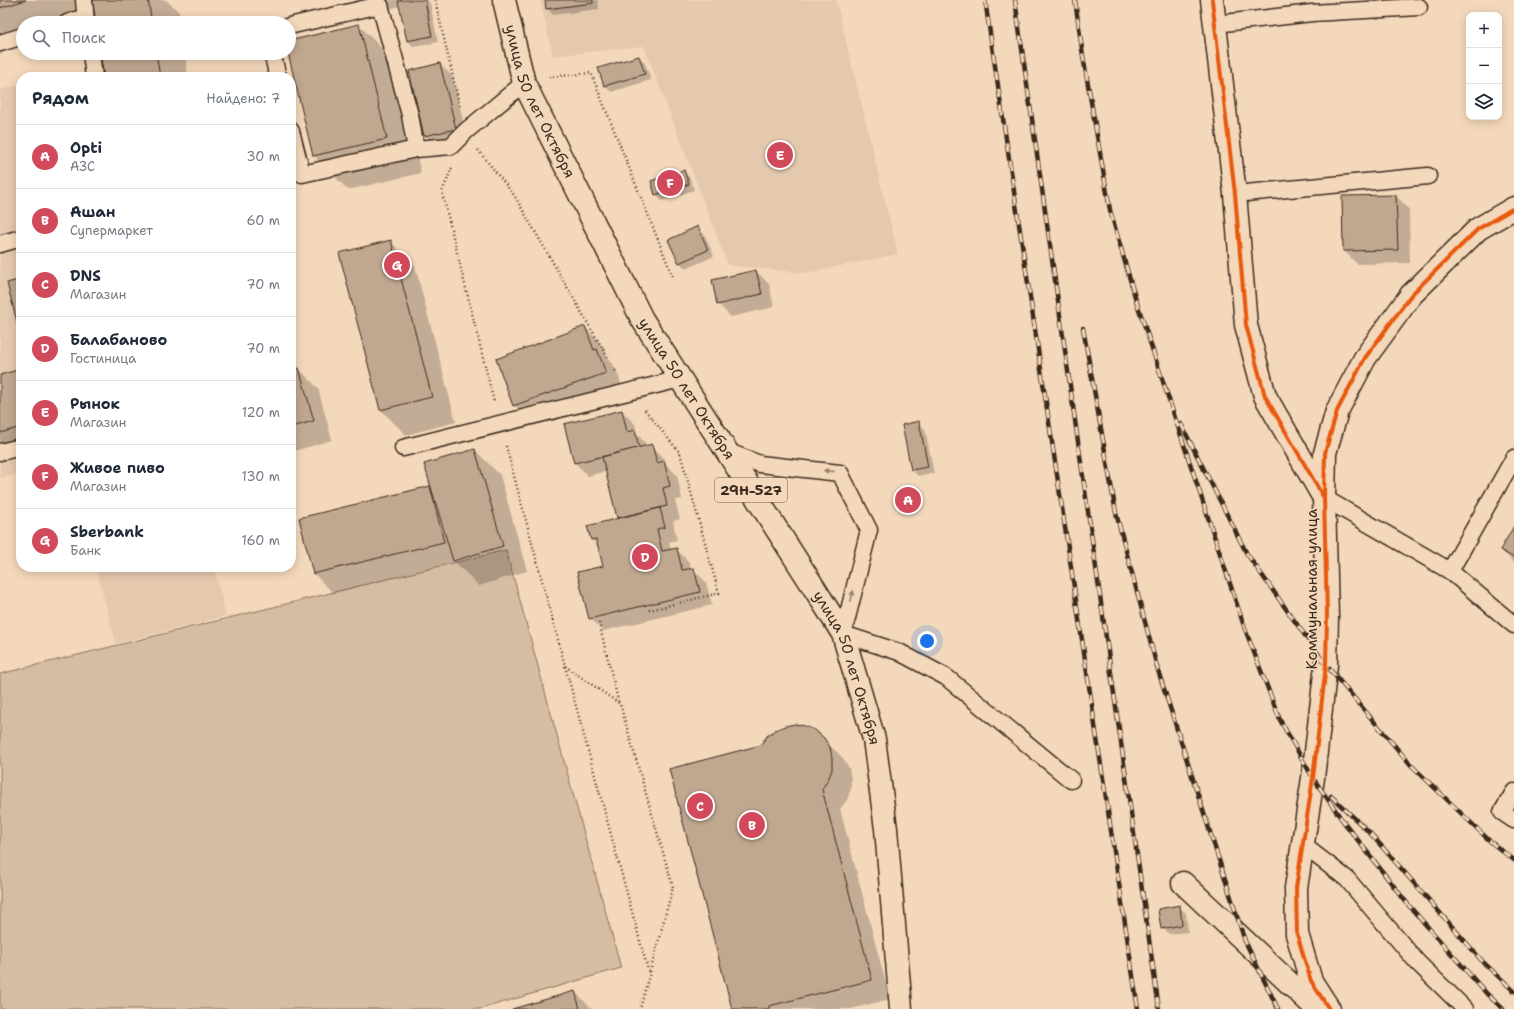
<!DOCTYPE html>
<html lang="ru">
<meta charset="utf-8">
<style>
body{margin:0;font-family:"Shantell Sans",sans-serif;background:#f6f6f7;color:#1f2937}
.controls{position:absolute;right:12px;top:12px;display:grid;overflow:hidden;border-radius:8px;box-shadow:0 2px 10px #0003}
.controls button{width:36px;height:36px;display:grid;place-items:center;padding:0;border:0;border-bottom:1px solid #e0e1e3;background:#fff;color:#1f2937;font:20px sans-serif}
.you{position:absolute;left:927px;top:641px;width:14px;height:14px;margin:-10px;border:3px solid #fff;border-radius:50%;background:#1a73e8;box-shadow:0 0 0 6px #1a73e833}
.badge{display:grid;place-items:center;width:26px;height:26px;border-radius:50%;background:#d1495b;color:#fff;font-size:13px;font-weight:700}
.pin{position:absolute;translate:-50% -50%;border:2px solid #fff;box-shadow:0 1px 4px #0006}
.list{margin:0;padding:0;list-style:none}
h2{display:flex;justify-content:space-between;align-items:center;height:52px;margin:0;padding:0 16px;font-size:17px}
h2 small{font-size:13px;font-weight:400;color:#747a83}
.list li{display:grid;grid-template-columns:26px 1fr auto;gap:12px;align-items:center;box-sizing:border-box;height:64px;padding:0 16px;border-top:1px solid #e0e1e3}
.list b{display:block;font-size:15px;white-space:nowrap}
.list p{margin:0;font-size:13px;white-space:nowrap;color:#747a83}
.list em{font-size:13px;font-style:normal;color:#747a83}
.icon{flex:none;width:22px;height:22px;fill:none;stroke:currentColor;stroke-width:2;stroke-linecap:round;stroke-linejoin:round}
.map{position:relative;flex:none;width:1514px;height:1009px;overflow:hidden}
.search{position:absolute;background:#fff;box-shadow:0 2px 10px #0003;left:16px;top:16px;width:280px;height:44px;display:flex;align-items:center;gap:10px;box-sizing:border-box;padding:0 14px;border-radius:22px;color:#747a83;font-size:15px}
.panel{position:absolute;background:#fff;box-shadow:0 2px 10px #0003;left:16px;top:72px;width:280px;height:500px;border-radius:16px}
.map>svg:first-child{display:block}
.built{fill:#e4c9ae}
.grass{fill:#d6bca2;stroke:#887360}
.shadow{fill:#0003}
.building{fill:#c0a790;stroke:#3b2a1e}
.lines{fill:none;stroke-linecap:round;stroke-linejoin:round}
.service-casing{stroke:#3b2a1e;stroke-width:19}
.minor-casing{stroke:#3b2a1e;stroke-width:25}
.primary-casing{stroke:#3b2a1e;stroke-width:25}
.path{stroke:#3b2a1e;stroke-width:2.5;stroke-dasharray:1 3;stroke-linecap:butt}
.service{stroke:#f4d8bb;stroke-width:16}
.minor{stroke:#f4d8bb;stroke-width:22}
.primary{stroke:#f4d8bb;stroke-width:22}
.rail-casing{stroke:#3b2a1e;stroke-width:4.5}
.rail{stroke:#f4d8bb;stroke-width:3;stroke-dasharray:9;stroke-linecap:butt}
.cycleway-casing{stroke:#f4d8bb;stroke-width:6}
.cycleway{stroke:#e8590c;stroke-width:4}
.oneway{fill:#98816c}
.labels{text-anchor:middle;dominant-baseline:central;stroke-width:3.5;stroke-linejoin:round;paint-order:stroke}
.shield{fill:#f4d8bb;stroke:#725e4d;stroke-width:1}
.shield-label{font-size:14px;font-weight:bold;fill:#3b2a1e}
.street-label{font-size:15px;fill:#3b2a1e;stroke:#f4d8bb}
</style>
<div class="map">
<svg width="1514" height="1009" viewBox="0 0 1514 1009">
<rect width="100%" height="100%" fill="#f4d8bb"/>
<filter id="ink" filterUnits="userSpaceOnUse"><feTurbulence type="fractalNoise" baseFrequency=".025" numOctaves="2"/><feDisplacementMap in="SourceGraphic" scale="8" xChannelSelector="R" yChannelSelector="G"/><feConvolveMatrix kernelMatrix="1 2 1 2 8 2 1 2 1" color-interpolation-filters="sRGB"/></filter>
<g filter="url(#ink)">
<!-- built -->
<g class="built">
<path d="M540,0H836L898,254L806,273L728,265L644,46L553,56Z"/>
<path d="M21,84V473L0,478V90Z"/>
<path d="M96,567H214L226,616L116,644Z"/>
</g>
<!-- grass -->
<path class="grass" d="M506,550L621,968L480,1009H0V674Z"/>
<!-- shadow -->
<g class="shadow">
<path d="M0,0H87L94,23H23V46L0,54Z"/>
<path d="M93,0H166L179,12L180,23H97Z"/>
<path d="M362,0H427L430,3L438,42L414,47L408,41L400,6L375,13Z"/>
<path d="M546,0H598L599,9L553,15L547,8Z"/>
<path d="M359,25L393,60L421,173L348,190L314,156L289,53V42Z"/>
<path d="M101,53H185L188,77H105Z"/>
<path d="M639,57L645,63L651,80L611,92L605,86L599,69Z"/>
<path d="M440,64L453,77L468,142L438,148L425,135Z"/>
<path d="M684,172L690,178L694,190L662,201L656,194Z"/>
<path d="M1396,196L1409,209L1410,263L1357,264L1344,251Z"/>
<path d="M697,228L704,234L714,256L686,269L680,263L670,240Z"/>
<path d="M390,241L415,266L456,422L406,435L381,410L340,254Z"/>
<path d="M756,271L769,284L774,307L731,317L718,304Z"/>
<path d="M585,327L604,347L610,364L616,369L624,392L533,425L514,405Z"/>
<path d="M299,369L318,388L332,440L291,452V371Z"/>
<path d="M21,371V451L0,456V376Z"/>
<path d="M622,411L635,424L637,434L648,446H652L665,459L667,465L677,475L682,499L675,500L680,519L673,521L677,540L669,542L671,550L676,549L689,562L691,569H693L706,582L712,605L603,631L590,618L604,566L599,547L592,540L618,519L606,471L588,476L575,463L565,425Z"/>
<path d="M918,422L925,429L934,473L918,476L912,470L903,426Z"/>
<path d="M475,450L500,475L527,571L479,586L455,562L333,593L313,573L429,487L433,490Z"/>
<path d="M1514,528V563L1501,550Z"/>
<path d="M823,739L843,758L849,768L851,778V789L847,800L840,809L890,999L851,1009H733Z"/>
<path d="M1179,907L1186,913L1188,932L1169,934L1162,928Z"/>
<path d="M575,992L592,1009H516Z"/>
</g>
<!-- building -->
<g class="building">
<path d="M0,0H26L0,8Z"/>
<path d="M92,0H148L152,23H96Z"/>
<path d="M403,0H425L432,36L407,41L398,1Z"/>
<path d="M545,0H593V3L546,9Z"/>
<path d="M359,24L387,139L313,156L288,53H289V41Z"/>
<path d="M100,53H156L160,77H104Z"/>
<path d="M639,56L645,74L604,86L598,68Z"/>
<path d="M440,63L456,129L424,136L409,71Z"/>
<path d="M684,170L689,184L655,195L651,181Z"/>
<path d="M1396,195L1398,250L1343,251L1342,196Z"/>
<path d="M698,226L708,250L679,263L668,240Z"/>
<path d="M391,240L432,397L380,410L339,253Z"/>
<path d="M756,270L762,294L717,305L712,280Z"/>
<path d="M21,279V338L7,283Z"/>
<path d="M585,326L594,350L597,349L606,373L513,406L496,359Z"/>
<path d="M299,368L314,421L291,427V370Z"/>
<path d="M21,369V427L0,433V375Z"/>
<path d="M622,410L627,432L635,430L639,448L574,463L564,424Z"/>
<path d="M919,421L928,467L911,470L902,425Z"/>
<path d="M652,444L657,463L664,461L670,486L663,488L667,506L617,518L602,457Z"/>
<path d="M475,449L503,546L453,561L424,464Z"/>
<path d="M430,486L444,542L313,574L299,518Z"/>
<path d="M660,508L665,527L657,529L662,551L677,548L682,570L694,568L700,592L589,619L577,572L603,566L596,539L591,540L587,526Z"/>
<path d="M1514,526V558L1500,550Z"/>
<path d="M795,724L805,726L815,730L824,738L830,747L832,758V770L828,780L822,789L872,980L769,1006V1009H732L669,769L761,745L767,736L775,730L785,726Z"/>
<path d="M1180,905L1182,925L1161,929L1158,909Z"/>
<path d="M575,991L580,1009H512Z"/>
</g>
<g class="lines">
<defs>
<g id="service">
<path d="M84,0L86,23"/>
<path d="M67,23L85,17"/>
<path d="M1215,24L1312,13L1419,7"/>
<path d="M289,26L380,5L410,115L416,149L302,174L291,131"/>
<path d="M0,43L23,36"/>
<path d="M91,53L94,77"/>
<path d="M272,53L278,77"/>
<path d="M416,149L451,146L466,131L524,83"/>
<path d="M1235,194L1428,176"/>
<path d="M0,244L21,238"/>
<path d="M403,448L680,379"/>
<path d="M726,451L760,464L840,473L869,530L843,634L899,652L946,677L1071,780"/>
<path d="M0,452L21,447"/>
<path d="M1324,498L1450,571L1514,625"/>
<path d="M1450,571L1514,458"/>
<path d="M1514,792L1502,812L1514,820"/>
<path d="M1303,845L1347,879L1417,962L1465,1009"/>
</g>
<g id="minor">
<path d="M1212,0L1235,194L1246,325L1265,396L1324,498"/>
<path d="M1183,883L1317,1009"/>
<path d="M1329,1009L1311,981L1297,934L1296,888L1313,778L1326,665L1327,616L1324,498L1325,453L1337,411L1365,358L1411,295L1478,229L1514,208"/>
</g>
<g id="primary">
<path id="s1" d="M504,0L524,83L642,319L806,575L843,634L874,739L886,829L901,1009"/>
</g>
</defs>
<!-- service casing -->
<use href="#service" class="service-casing"/>
<!-- minor casing -->
<use href="#minor" class="minor-casing"/>
<!-- primary casing -->
<use href="#primary" class="primary-casing"/>
<!-- path -->
<g class="path">
<path d="M435,0L460,107"/>
<path d="M549,77L591,73L673,277"/>
<path d="M478,150L514,195L616,372"/>
<path d="M452,168L442,192L494,402"/>
<path d="M645,410L680,453L719,593L646,611"/>
<path d="M506,446L565,666L620,704L673,887L640,1009"/>
<path d="M599,623L619,704"/>
<path d="M565,666L649,974"/>
</g>
<!-- service -->
<use href="#service" class="service"/>
<!-- minor -->
<use href="#minor" class="minor"/>
<!-- primary -->
<use href="#primary" class="primary"/>
<defs>
<g id="rail">
<path d="M985,0L1138,1009"/>
<path d="M1015,0L1159,1009"/>
<path d="M1075,0L1083,56L1110,210L1135,297L1245,629L1280,720L1313,778L1343,821L1410,907L1487,994L1503,1009"/>
<path d="M1083,328L1116,513L1157,667L1245,941L1278,1009"/>
<path d="M1181,424L1247,554L1326,665L1411,765L1492,843L1514,860"/>
<path d="M1331,796L1370,833L1484,963L1514,991"/>
</g>
</defs>
<!-- rail casing -->
<use href="#rail" class="rail-casing"/>
<!-- rail -->
<use href="#rail" class="rail"/>
<defs>
<g id="cycleway">
<path d="M1212,0L1235,194L1246,325L1265,396L1324,498"/>
<path d="M1329,1009L1311,981L1297,934L1296,888L1313,778L1326,665L1327,616L1324,498L1325,453L1337,411L1365,358L1411,295L1478,229L1514,208"/>
</g>
</defs>
<!-- cycleway casing -->
<use href="#cycleway" class="cycleway-casing"/>
<!-- cycleway -->
<use href="#cycleway" class="cycleway"/>
</g>
<!-- one-way arrows -->
<defs><path id="oneway-solid" d="M-6-.8H1V-3.2L6.5 0L1 3.2V.8H-6Z"/></defs>
<g class="oneway">
<use href="#oneway-solid" transform="translate(829 471) rotate(-174)"/>
<use href="#oneway-solid" transform="translate(852 596) rotate(-76)"/>
</g>
</g>
<g class="labels">
<!-- shield labels -->
<rect class="shield" x="715" y="478" width="72" height="24" rx="3"/>
<g class="shield-label">
<text x="751" y="490">29Н-527</text>
</g>
<!-- street labels -->
<g class="street-label">
<text stroke="none"><textPath href="#s1" startOffset="108">улица 50 лет Октября</textPath></text>
<text stroke="none"><textPath href="#s1" startOffset="432">улица 50 лет Октября</textPath></text>
<text transform="translate(1312 589) rotate(-90)">Коммунальная улица</text>
<text stroke="none"><textPath href="#s1" startOffset="756">улица 50 лет Октября</textPath></text>
</g>
</g>
</svg>
<div class="controls">
<button>+</button>
<button>−</button>
<button><svg class="icon" aria-label="layers" viewBox="0 0 24 24"><path d="M12 4l9 5-9 5-9-5zM3 14l9 5 9-5"/></svg></button>
</div>
<div class="you"></div>
<div class="pin badge" style="left:908px;top:500px">A</div>
<div class="pin badge" style="left:752px;top:825px">B</div>
<div class="pin badge" style="left:700px;top:806px">C</div>
<div class="pin badge" style="left:645px;top:557px">D</div>
<div class="pin badge" style="left:780px;top:155px">E</div>
<div class="pin badge" style="left:670px;top:183px">F</div>
<div class="pin badge" style="left:397px;top:265px">G</div>
<div class="search"><svg class="icon" aria-label="search" viewBox="0 0 24 24"><circle cx="10" cy="10" r="6"/><path d="M15 15l6 6"/></svg>Поиск</div>
<section class="panel">
<h2>Рядом<small>Найдено: 7</small></h2>
<ul class="list">
<li><span class="badge">A</span><div><b>Opti</b><p>АЗС</p></div><em>30 m</em></li>
<li><span class="badge">B</span><div><b>Ашан</b><p>Супермаркет</p></div><em>60 m</em></li>
<li><span class="badge">C</span><div><b>DNS</b><p>Магазин</p></div><em>70 m</em></li>
<li><span class="badge">D</span><div><b>Балабаново</b><p>Гостиница</p></div><em>70 m</em></li>
<li><span class="badge">E</span><div><b>Рынок</b><p>Магазин</p></div><em>120 m</em></li>
<li><span class="badge">F</span><div><b>Живое пиво</b><p>Магазин</p></div><em>130 m</em></li>
<li><span class="badge">G</span><div><b>Sberbank</b><p>Банк</p></div><em>160 m</em></li>
</ul>
</section>
</div>
